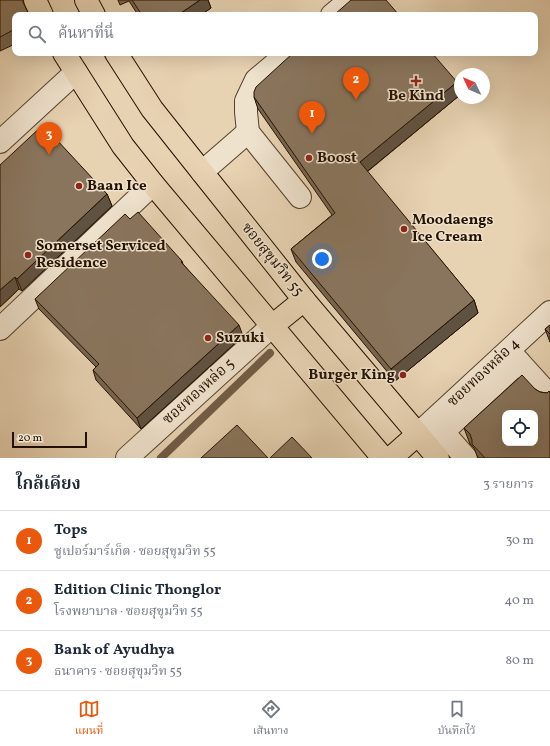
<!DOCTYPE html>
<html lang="th">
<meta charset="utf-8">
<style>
body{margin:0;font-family:Vollkorn,"Noto Serif Thai",serif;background:#f6f6f7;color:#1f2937}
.controls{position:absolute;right:12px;bottom:12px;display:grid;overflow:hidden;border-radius:8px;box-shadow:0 4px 16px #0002}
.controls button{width:36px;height:36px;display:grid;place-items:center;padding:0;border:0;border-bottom:1px solid #e0e1e3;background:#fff;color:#1f2937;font:20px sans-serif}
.compass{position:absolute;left:454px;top:68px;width:36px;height:36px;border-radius:50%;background:#fff;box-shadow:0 4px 16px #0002;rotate:314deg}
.scale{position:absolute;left:12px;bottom:10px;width:75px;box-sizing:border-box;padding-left:4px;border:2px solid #231100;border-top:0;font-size:11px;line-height:14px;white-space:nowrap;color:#231100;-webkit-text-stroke:3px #efe2cd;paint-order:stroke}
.you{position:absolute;left:322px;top:259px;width:14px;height:14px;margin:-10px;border:3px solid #fff;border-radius:50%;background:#1a73e8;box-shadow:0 0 0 6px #1a73e833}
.badge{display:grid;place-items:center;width:26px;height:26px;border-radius:50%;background:#ea580c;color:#fff;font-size:13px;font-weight:700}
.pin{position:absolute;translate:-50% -33px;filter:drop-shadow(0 1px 2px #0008)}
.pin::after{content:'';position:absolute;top:21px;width:14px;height:12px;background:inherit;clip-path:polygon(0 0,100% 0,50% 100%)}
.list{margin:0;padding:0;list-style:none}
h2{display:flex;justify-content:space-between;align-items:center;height:52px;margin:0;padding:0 16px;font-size:17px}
h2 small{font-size:13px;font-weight:400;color:#747a83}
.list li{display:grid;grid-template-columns:26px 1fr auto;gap:12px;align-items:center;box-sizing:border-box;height:60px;padding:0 16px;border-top:1px solid #e0e1e3}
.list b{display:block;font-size:15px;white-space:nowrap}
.list p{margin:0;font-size:13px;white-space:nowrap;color:#747a83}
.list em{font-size:13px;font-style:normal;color:#747a83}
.icon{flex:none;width:22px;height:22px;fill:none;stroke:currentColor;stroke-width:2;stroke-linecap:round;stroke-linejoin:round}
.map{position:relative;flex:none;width:550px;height:458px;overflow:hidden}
.search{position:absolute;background:#fff;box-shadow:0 4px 16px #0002;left:12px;right:12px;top:12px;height:44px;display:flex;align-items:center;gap:10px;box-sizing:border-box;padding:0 14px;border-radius:8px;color:#747a83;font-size:15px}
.sheet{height:232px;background:#fff}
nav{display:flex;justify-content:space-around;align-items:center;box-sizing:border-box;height:56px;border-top:1px solid #e0e1e3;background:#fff;font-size:11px;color:#747a83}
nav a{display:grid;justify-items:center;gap:2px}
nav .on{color:#ea580c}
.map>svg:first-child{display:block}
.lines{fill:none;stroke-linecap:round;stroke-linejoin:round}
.stream{stroke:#705d46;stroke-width:8}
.minor-casing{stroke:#54412c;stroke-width:24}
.major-casing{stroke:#231100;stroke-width:24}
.minor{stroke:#efe2cd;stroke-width:22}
.major{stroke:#e7d2b2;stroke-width:22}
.wall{fill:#766550;stroke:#231100}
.shaded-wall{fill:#605241;stroke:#231100}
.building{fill:#89755d;stroke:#231100;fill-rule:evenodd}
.poi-dot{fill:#8f2418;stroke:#efe2cd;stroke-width:1.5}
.labels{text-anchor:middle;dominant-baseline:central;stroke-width:3;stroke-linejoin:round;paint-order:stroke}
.poi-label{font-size:15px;font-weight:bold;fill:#231100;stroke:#efe2cd;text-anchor:start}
.street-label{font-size:15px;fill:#231100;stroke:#efe2cd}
</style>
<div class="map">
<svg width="550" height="458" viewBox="0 0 550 458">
<rect width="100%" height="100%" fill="#e7d2b2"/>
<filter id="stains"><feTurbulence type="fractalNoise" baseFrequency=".005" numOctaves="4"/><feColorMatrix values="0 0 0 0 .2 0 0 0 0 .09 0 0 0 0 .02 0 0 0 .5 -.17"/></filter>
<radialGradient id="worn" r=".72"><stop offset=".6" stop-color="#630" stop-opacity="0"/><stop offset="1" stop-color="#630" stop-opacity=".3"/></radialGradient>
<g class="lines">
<!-- stream -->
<path class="stream" d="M161,458L270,353"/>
<defs>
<g id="minor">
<path d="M332,15L350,0"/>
<path d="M288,53L256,80L246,101V112L248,132L300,197"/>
<path d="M0,142L76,72"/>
<path d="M202,172L248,132"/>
<path d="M0,329L153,184"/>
<path d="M509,351L550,396"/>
<path d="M418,434L550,312"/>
<path d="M127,458L272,326"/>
<path d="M466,458L443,432L519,362"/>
</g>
<g id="major">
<path d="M35,0L42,15"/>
<path d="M86,0L94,15"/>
<path d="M64,53L123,146L153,184L383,458"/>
<path d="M116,53L152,109L202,172L304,300L438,458"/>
<path d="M272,326L304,300"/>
<path d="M391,458L418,434"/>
</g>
</defs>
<!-- minor casing -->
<use href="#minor" class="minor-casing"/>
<!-- major casing -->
<use href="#major" class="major-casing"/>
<!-- minor -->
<use href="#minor" class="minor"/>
<!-- major -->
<use href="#major" class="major"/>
</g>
<!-- wall -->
<g class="wall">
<path d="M0,0L15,15V44L0,51Z"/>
<path d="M118,0H208L211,8L201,15H138L129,1L120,5Z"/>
<path d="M457,82L460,91V95L367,172L474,300L478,313L395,381L296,262L291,249L332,215L258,109L254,97Z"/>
<path d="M0,165L107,194L112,206L22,291L19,289L0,307Z"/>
<path d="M130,219L182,261L183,264L243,336L141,429L96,380L93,370L96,367L39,309L35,299Z"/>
<path d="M550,325V342L545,329Z"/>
<path d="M535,389L540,392L547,393L550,458H478L474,448L470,444L464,428Z"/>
</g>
<!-- shaded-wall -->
<g class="shaded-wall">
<path d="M200,0H208L211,8L201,15H178Z"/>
<path d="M457,82L460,91V95L364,174L360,162Z"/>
<path d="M107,194L112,206L22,291L17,279Z"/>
<path d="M15,277L19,289L0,307V290Z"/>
<path d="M474,300L478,313L395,381L391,369Z"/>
<path d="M239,325L243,336L141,429L137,418Z"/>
</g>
<!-- building -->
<g class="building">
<path d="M0,0H22L29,15H15V29L0,37Z"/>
<path d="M132,0H200L178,15H142Z"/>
<path d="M351,0H386L399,15H334Z"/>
<path d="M293,53H432L457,82L360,162L474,300L391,369L291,249L335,213L254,97V92L256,87Z"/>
<path d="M43,125L107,194L17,279L15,277L0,290V165Z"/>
<path d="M138,212L182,261L181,262L239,325L137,418L93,370L99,364L35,299L125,214L130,219Z"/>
<path d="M550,325V334L545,329Z"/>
<path d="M522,375L535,389L540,392L547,393L549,391L550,392V458H485L472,444V440L470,434L464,428ZM505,413H535V443H505Z"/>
<path d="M237,425L268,458H201Z"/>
<path d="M292,437L312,458H270Z"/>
</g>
<!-- markers -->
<g class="poi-dot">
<path d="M414 75h4v4h4v4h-4v4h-4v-4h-4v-4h4z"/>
<circle cx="309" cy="158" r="4"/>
<circle cx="79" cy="186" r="4"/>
<circle cx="404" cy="229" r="4"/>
<circle cx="28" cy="255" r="4"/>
<circle cx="208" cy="338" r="4"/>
<circle cx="403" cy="375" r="4"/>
</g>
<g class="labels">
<!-- poi labels -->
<g class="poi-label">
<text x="416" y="96" text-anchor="middle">Be Kind</text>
<text x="317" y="158">Boost</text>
<text x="87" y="186">Baan Ice</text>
<text x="412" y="220">Moodaengs<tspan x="412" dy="17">Ice Cream</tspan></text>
<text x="36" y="246">Somerset Serviced<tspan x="36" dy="17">Residence</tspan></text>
<text x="216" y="338">Suzuki</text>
<text x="395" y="375" text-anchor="end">Burger King</text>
</g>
<!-- street labels -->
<g class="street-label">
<text transform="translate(272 260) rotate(51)">ซอยสุขุมวิท 55</text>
<text transform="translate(484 373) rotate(-43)">ซอยทองหล่อ 4</text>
<text transform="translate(199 392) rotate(-42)">ซอยทองหล่อ 5</text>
</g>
</g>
<rect width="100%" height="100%" filter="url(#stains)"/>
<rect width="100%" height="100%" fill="url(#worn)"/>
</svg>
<div class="controls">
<button><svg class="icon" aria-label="locate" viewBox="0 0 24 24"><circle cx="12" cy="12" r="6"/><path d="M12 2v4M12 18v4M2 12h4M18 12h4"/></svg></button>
</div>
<svg class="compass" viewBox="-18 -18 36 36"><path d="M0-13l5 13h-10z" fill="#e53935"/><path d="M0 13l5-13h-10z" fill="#747a83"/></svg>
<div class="scale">20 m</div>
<div class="you"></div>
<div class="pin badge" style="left:312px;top:134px">1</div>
<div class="pin badge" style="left:356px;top:100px">2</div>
<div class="pin badge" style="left:49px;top:155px">3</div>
<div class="search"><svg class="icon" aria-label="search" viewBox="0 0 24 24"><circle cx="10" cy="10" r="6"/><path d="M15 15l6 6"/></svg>ค้นหาที่นี่</div>
</div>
<section class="sheet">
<h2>ใกล้เคียง<small>3 รายการ</small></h2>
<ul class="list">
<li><span class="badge">1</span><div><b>Tops</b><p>ซูเปอร์มาร์เก็ต · ซอยสุขุมวิท 55</p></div><em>30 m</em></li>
<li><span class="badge">2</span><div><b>Edition Clinic Thonglor</b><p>โรงพยาบาล · ซอยสุขุมวิท 55</p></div><em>40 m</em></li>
<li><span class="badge">3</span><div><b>Bank of Ayudhya</b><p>ธนาคาร · ซอยสุขุมวิท 55</p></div><em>80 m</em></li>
</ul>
</section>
<nav>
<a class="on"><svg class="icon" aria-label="map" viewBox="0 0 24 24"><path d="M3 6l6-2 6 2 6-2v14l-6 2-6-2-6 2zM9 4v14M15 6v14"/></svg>แผนที่</a>
<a><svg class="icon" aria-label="directions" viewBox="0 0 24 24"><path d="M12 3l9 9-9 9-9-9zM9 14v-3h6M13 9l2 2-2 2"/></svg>เส้นทาง</a>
<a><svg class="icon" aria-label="saved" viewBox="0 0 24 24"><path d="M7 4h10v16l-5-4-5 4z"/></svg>บันทึกไว้</a>
</nav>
